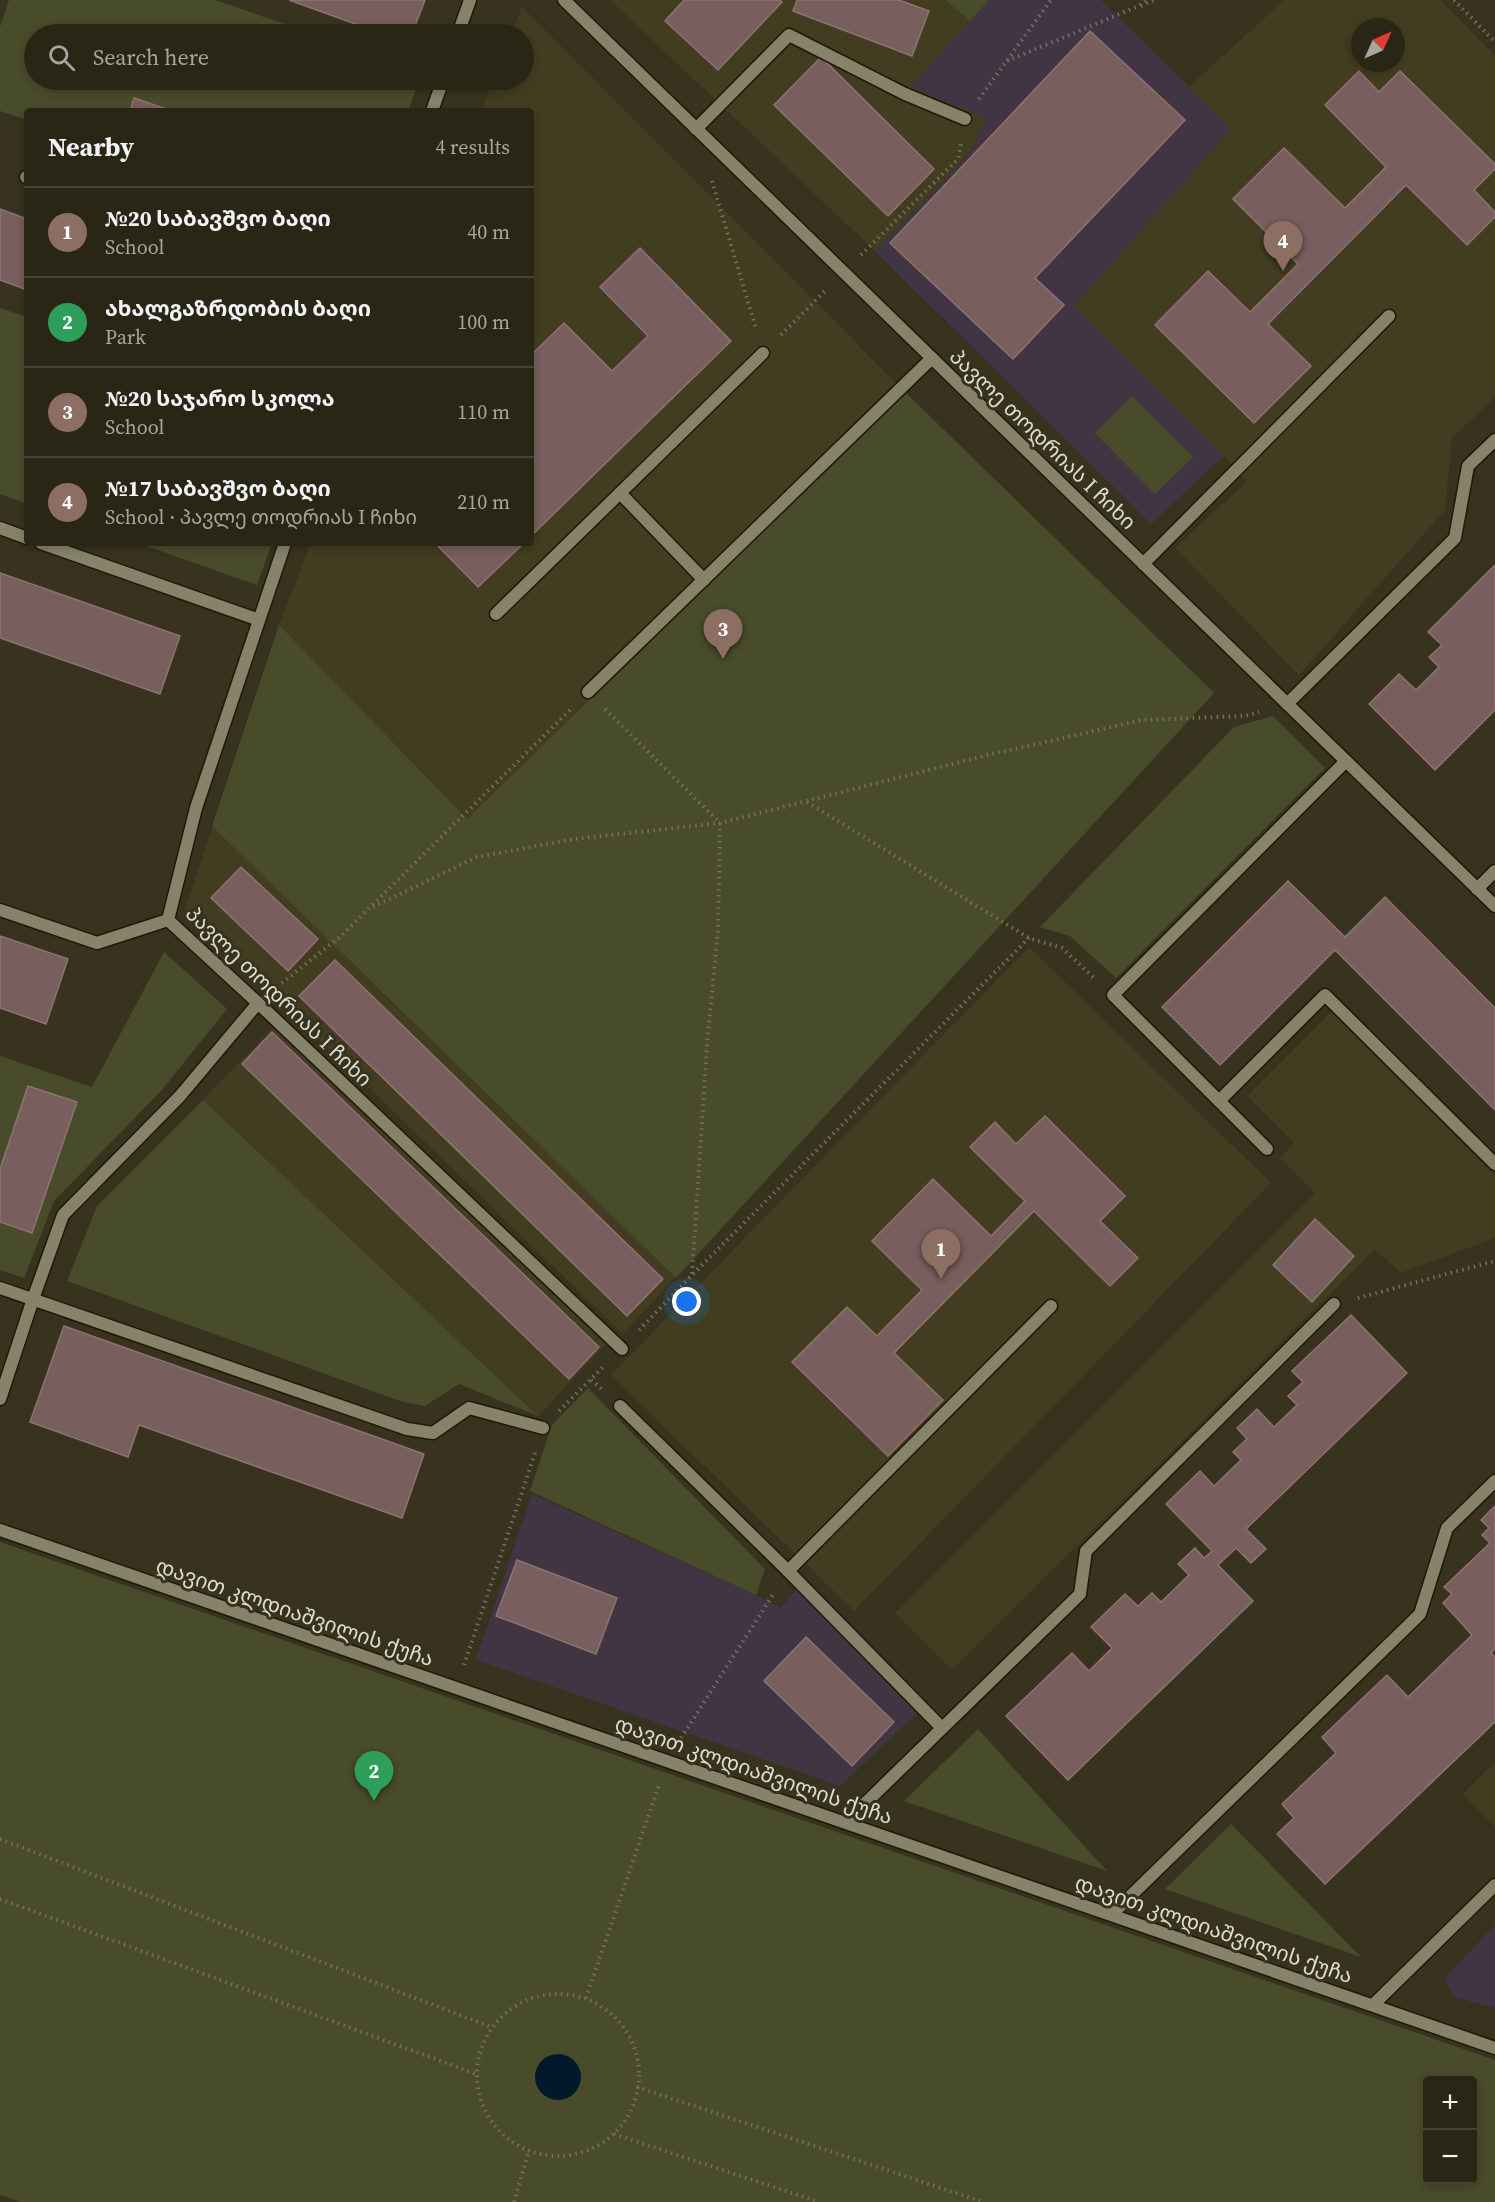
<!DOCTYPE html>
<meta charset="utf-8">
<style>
body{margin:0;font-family:"Source Serif 4","Noto Sans Georgian",serif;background:#353223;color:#f1f3f6}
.controls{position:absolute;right:18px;bottom:18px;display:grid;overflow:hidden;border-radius:6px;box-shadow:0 3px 9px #0003}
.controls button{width:54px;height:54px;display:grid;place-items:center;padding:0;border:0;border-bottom:2px solid #454335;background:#292616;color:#f1f3f6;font:30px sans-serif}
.compass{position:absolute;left:1351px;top:18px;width:54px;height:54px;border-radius:50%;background:#292616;box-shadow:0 3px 9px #0003;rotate:45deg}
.you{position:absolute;left:687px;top:1302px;width:21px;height:21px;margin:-15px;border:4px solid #fff;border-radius:50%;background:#1a73e8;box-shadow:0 0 0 9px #1a73e833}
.badge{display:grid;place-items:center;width:39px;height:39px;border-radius:50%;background:#b45309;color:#fff;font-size:20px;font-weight:700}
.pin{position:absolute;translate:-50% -50px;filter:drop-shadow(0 2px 3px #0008)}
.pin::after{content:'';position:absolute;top:32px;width:21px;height:18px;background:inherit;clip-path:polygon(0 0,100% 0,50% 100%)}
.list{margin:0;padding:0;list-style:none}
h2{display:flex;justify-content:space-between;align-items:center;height:78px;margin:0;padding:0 24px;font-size:26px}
h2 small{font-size:20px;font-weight:400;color:#a5a5a1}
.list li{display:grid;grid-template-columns:39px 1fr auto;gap:18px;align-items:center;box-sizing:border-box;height:90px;padding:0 24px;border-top:2px solid #454335}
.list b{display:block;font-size:22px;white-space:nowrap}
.list p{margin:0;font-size:20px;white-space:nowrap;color:#a5a5a1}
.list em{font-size:20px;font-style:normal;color:#a5a5a1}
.icon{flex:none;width:33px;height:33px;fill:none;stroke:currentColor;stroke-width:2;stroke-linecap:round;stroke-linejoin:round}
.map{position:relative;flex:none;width:1495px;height:2202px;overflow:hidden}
.search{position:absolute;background:#292616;box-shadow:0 3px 9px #0003;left:24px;top:24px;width:510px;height:66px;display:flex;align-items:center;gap:15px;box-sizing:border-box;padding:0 21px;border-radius:33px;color:#a5a5a1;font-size:22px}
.panel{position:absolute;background:#292616;box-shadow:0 3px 9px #0003;left:24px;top:108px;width:510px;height:438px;border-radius:6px}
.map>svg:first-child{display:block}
.commercial{fill:#413544}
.built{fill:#423d20;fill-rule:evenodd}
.green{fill:#494c2b;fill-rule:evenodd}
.water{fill:#001a2c}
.building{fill:#785e5d;stroke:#8e7272;stroke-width:1.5}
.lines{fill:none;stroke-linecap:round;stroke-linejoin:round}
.service-casing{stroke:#1e1a06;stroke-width:15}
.minor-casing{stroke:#1e1a06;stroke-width:15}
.path{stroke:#74705e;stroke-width:4;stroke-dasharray:1.5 4.5;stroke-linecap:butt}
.service{stroke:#87836b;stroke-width:12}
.minor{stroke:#87836b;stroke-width:12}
.labels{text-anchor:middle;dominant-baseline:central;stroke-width:6;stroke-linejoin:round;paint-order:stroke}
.street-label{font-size:21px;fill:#dfddd0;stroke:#37331e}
</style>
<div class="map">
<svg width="1495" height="2202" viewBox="0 0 1495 2202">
<rect width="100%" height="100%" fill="#37331e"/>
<!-- commercial -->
<g class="commercial">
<path d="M989,0H1101L1232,129L1074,306L1224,456L1151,524L875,251L969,153L986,119L910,87Z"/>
<path d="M532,1494L756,1595L780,1608L797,1589L917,1713L840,1786L476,1660Z"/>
<path d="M1495,1925V2008L1454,1997L1445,1978Z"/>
</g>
<!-- built -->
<g class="built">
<path d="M610,0H945L970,21L910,87L986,118L969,153L875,251Z"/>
<path d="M1284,0H1440L1495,56V397L1452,438L1445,510L1299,675L1175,548L1247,482L1224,456L1074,306L1231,129L1189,87ZM1360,27H1396V63H1360Z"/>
<path d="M522,7L906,393L1214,693L623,1334L185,910L279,625L311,543H531V111H481L493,80H524V34H511Z"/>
<path d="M1029,947L1271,1183L854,1611L611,1375Z"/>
<path d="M1331,1012L1495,1176V1238L1401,1273L1375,1249L952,1670L895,1613L1315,1193L1280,1158L1294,1143L1247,1096Z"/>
<path d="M274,1027L606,1344L538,1416L203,1100Z"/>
<path d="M1495,1762V1827L1463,1794Z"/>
</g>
<!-- green -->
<g class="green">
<path d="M9,0H215L314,34H34V80H419L408,111H27V120L0,111V27Z"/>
<path d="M945,0H989L970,21Z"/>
<path d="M0,308L27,317V504L0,494Z"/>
<path d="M906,393L1214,693L676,1278L212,826L279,625L467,819Z"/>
<path d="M1132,396L1193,457L1155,494L1095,433Z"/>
<path d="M138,543H272L257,585Z"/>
<path d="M1273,716L1325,768L1116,978L1070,936L1040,927L1234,727Z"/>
<path d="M164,952L227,1009L161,1091L54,1201L24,1278L0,1270V1056L92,1087Z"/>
<path d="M203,1100L538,1416L459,1384L425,1406L403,1402L67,1281L97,1206Z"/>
<path d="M588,1388L765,1569L756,1595L530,1491L552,1425Z"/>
<path d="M0,1542L1495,2060V2202H21L0,2195ZM1428,2080H1472V2180H1428Z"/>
<path d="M978,1729L1107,1871L904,1801Z"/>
<path d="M1231,1824L1361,1957L1165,1889Z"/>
</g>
<!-- water -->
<circle class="water" cx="558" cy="2077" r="23"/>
<!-- building -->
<g class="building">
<path d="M289,0H425L412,34H383Z"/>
<path d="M684,0H780L782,2L718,70L665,21Z"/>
<path d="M797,0H899L929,11L912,56L793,11Z"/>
<path d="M1090,31L1185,120L1035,278L1064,305L1013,359L890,243Z"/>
<path d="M821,57L934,169L888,216L774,105Z"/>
<path d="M1359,71L1379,92L1400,71L1495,164V169L1474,190L1495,212V217L1467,245L1406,185L1268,324L1311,366L1254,423L1155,325L1208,271L1250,312L1298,264L1233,199L1284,148L1345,208L1386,167L1325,105Z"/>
<path d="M134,98L172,111H130Z"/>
<path d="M0,209L27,219V290L0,280Z"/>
<path d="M640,248L731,341L531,536V355L564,323L612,371L648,336L600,287Z"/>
<path d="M435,543H524L478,587Z"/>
<path d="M1495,565V710L1435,770L1369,704L1399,674L1416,690L1439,667L1429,657L1442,645L1428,632Z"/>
<path d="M0,573L180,636L160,694L0,638Z"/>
<path d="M241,867L318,939L288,971L211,898Z"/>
<path d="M1288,881L1345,937L1385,897L1495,1008V1110L1335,950L1220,1065L1162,1007Z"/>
<path d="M0,936L68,959L46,1024L0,1008Z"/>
<path d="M335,960L663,1279L627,1316L299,996Z"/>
<path d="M272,1032L599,1347L569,1379L242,1064Z"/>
<path d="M28,1086L77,1102L32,1233L0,1222V1169Z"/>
<path d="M1045,1116L1125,1196L1100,1221L1138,1258L1110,1286L1034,1211L894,1353L943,1400L888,1456L792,1362L847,1307L877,1336L922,1290L872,1241L933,1179L991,1236L1025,1201L970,1147L995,1122L1016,1144Z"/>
<path d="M1315,1219L1354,1256L1312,1302L1273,1265Z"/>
<path d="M1351,1315L1407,1373L1246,1529L1266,1549L1251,1563L1236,1548L1218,1565L1253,1601L1068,1780L1006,1716L1072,1653L1089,1671L1112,1648L1091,1627L1125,1594L1138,1606L1152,1593L1161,1602L1189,1575L1178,1564L1195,1548L1204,1558L1212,1551L1166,1504L1200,1471L1214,1486L1241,1460L1233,1452L1247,1439L1237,1428L1257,1409L1274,1427L1297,1405L1288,1396L1303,1382L1292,1371Z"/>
<path d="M64,1326L424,1454L402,1518L139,1425L128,1457L30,1422Z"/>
<path d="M1495,1506V1649L1491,1653L1495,1657V1722L1325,1884L1277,1834L1294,1818L1282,1804L1336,1753L1322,1737L1387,1675L1408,1697L1472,1635L1443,1603L1452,1594L1444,1587L1490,1543L1482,1535L1489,1528L1481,1520Z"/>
<path d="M517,1560L617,1598L596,1654L496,1616Z"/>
<path d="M806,1637L894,1722L852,1766L764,1681Z"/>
</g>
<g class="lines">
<defs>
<g id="service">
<path d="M696,129L789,35L905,94L965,119"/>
<path d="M26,177H27"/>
<path d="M0,528L27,538"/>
<path d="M41,543L259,620"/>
<path d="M1143,564L1389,316"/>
<path d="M704,580L620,493L763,353"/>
<path d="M496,614L620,493"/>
<path d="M588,692L932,358"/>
<path d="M1287,704L1455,538L1468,466L1495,440"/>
<path d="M1346,761L1113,995L1219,1101L1325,995L1495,1164"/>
<path d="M1477,889L1495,871"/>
<path d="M0,910L97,943L168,920"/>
<path d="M258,1003L622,1349"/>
<path d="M1219,1101L1267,1149"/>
<path d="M0,1288L407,1429L433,1433L469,1408L543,1428"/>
<path d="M620,1406L788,1571L942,1728"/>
<path d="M788,1571L1051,1306"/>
<path d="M846,1822L1080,1594L1086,1551L1334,1304"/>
<path d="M1112,1914L1420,1614L1447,1528L1495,1481"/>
<path d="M1373,2005L1495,1885"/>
</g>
<g id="minor">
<path d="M564,0L1495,906"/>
<path d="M458,34L470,0"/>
<path d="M432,111L443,80"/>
<path d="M0,1399L33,1299L63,1215L180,1096L258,1003L168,920L196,808L285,543"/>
<path d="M0,1530L1495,2048"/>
</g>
</defs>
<!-- service casing -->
<use href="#service" class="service-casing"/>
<!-- minor casing -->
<use href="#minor" class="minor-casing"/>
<!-- path -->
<g class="path">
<path d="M1454,0L1495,42"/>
<path d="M1141,6L1154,0"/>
<path d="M1007,61L1139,6L1146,0"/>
<path d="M979,99L1051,0"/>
<path d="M712,181L756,329"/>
<path d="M861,255L958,159L961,144"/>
<path d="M781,335L826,290"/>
<path d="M605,709L720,823L718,929L707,1045L692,1275L639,1330"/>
<path d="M807,802L1029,938L1062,948L1095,979"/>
<path d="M373,907L477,857L574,839L720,823L988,755L1142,720L1245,716L1259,712"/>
<path d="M277,987L341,936L570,710"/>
<path d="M693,1274L1029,938"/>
<path d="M1358,1298L1495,1261"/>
<path d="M591,1380L602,1389"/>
<path d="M559,1411L605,1365"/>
<path d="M464,1665L535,1453"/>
<path d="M681,1738L774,1593"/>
<path d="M0,1839L491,2027"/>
<path d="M0,1899L476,2074"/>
<circle cx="558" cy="2075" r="81"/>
<path d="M586,1998L659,1785"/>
<path d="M637,2087L983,2202"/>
<path d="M614,2134L819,2202"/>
<path d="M514,2202L529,2150"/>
</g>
<!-- service -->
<use href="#service" class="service"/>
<!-- minor -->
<use href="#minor" class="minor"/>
</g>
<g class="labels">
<!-- street labels -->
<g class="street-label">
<text transform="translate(1043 439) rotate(44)">პავლე თოდრიას I ჩიხი</text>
<text transform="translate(279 996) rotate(44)">პავლე თოდრიას I ჩიხი</text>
<text transform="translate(295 1612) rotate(19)">დავით კლდიაშვილის ქუჩა</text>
<text transform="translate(754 1770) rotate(19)">დავით კლდიაშვილის ქუჩა</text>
<text transform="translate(1214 1929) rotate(19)">დავით კლდიაშვილის ქუჩა</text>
</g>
</g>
</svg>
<div class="controls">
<button>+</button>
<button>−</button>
</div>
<svg class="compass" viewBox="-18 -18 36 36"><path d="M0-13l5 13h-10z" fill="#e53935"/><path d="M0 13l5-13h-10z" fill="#a5a5a1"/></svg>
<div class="you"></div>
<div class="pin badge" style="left:941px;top:1279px;background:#8d6e63">1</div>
<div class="pin badge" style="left:374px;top:1801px;background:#2e9e5b">2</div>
<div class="pin badge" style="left:723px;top:659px;background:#8d6e63">3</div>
<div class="pin badge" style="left:1283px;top:271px;background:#8d6e63">4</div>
<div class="search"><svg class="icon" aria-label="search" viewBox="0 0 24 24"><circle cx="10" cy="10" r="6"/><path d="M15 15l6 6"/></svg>Search here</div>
<section class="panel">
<h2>Nearby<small>4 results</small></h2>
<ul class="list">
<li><span class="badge" style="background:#8d6e63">1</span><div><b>№20 საბავშვო ბაღი</b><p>School</p></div><em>40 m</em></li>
<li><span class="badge" style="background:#2e9e5b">2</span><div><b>ახალგაზრდობის ბაღი</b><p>Park</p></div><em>100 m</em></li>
<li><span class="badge" style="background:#8d6e63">3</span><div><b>№20 საჯარო სკოლა</b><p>School</p></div><em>110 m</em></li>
<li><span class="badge" style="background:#8d6e63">4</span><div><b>№17 საბავშვო ბაღი</b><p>School · პავლე თოდრიას I ჩიხი</p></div><em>210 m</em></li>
</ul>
</section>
</div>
